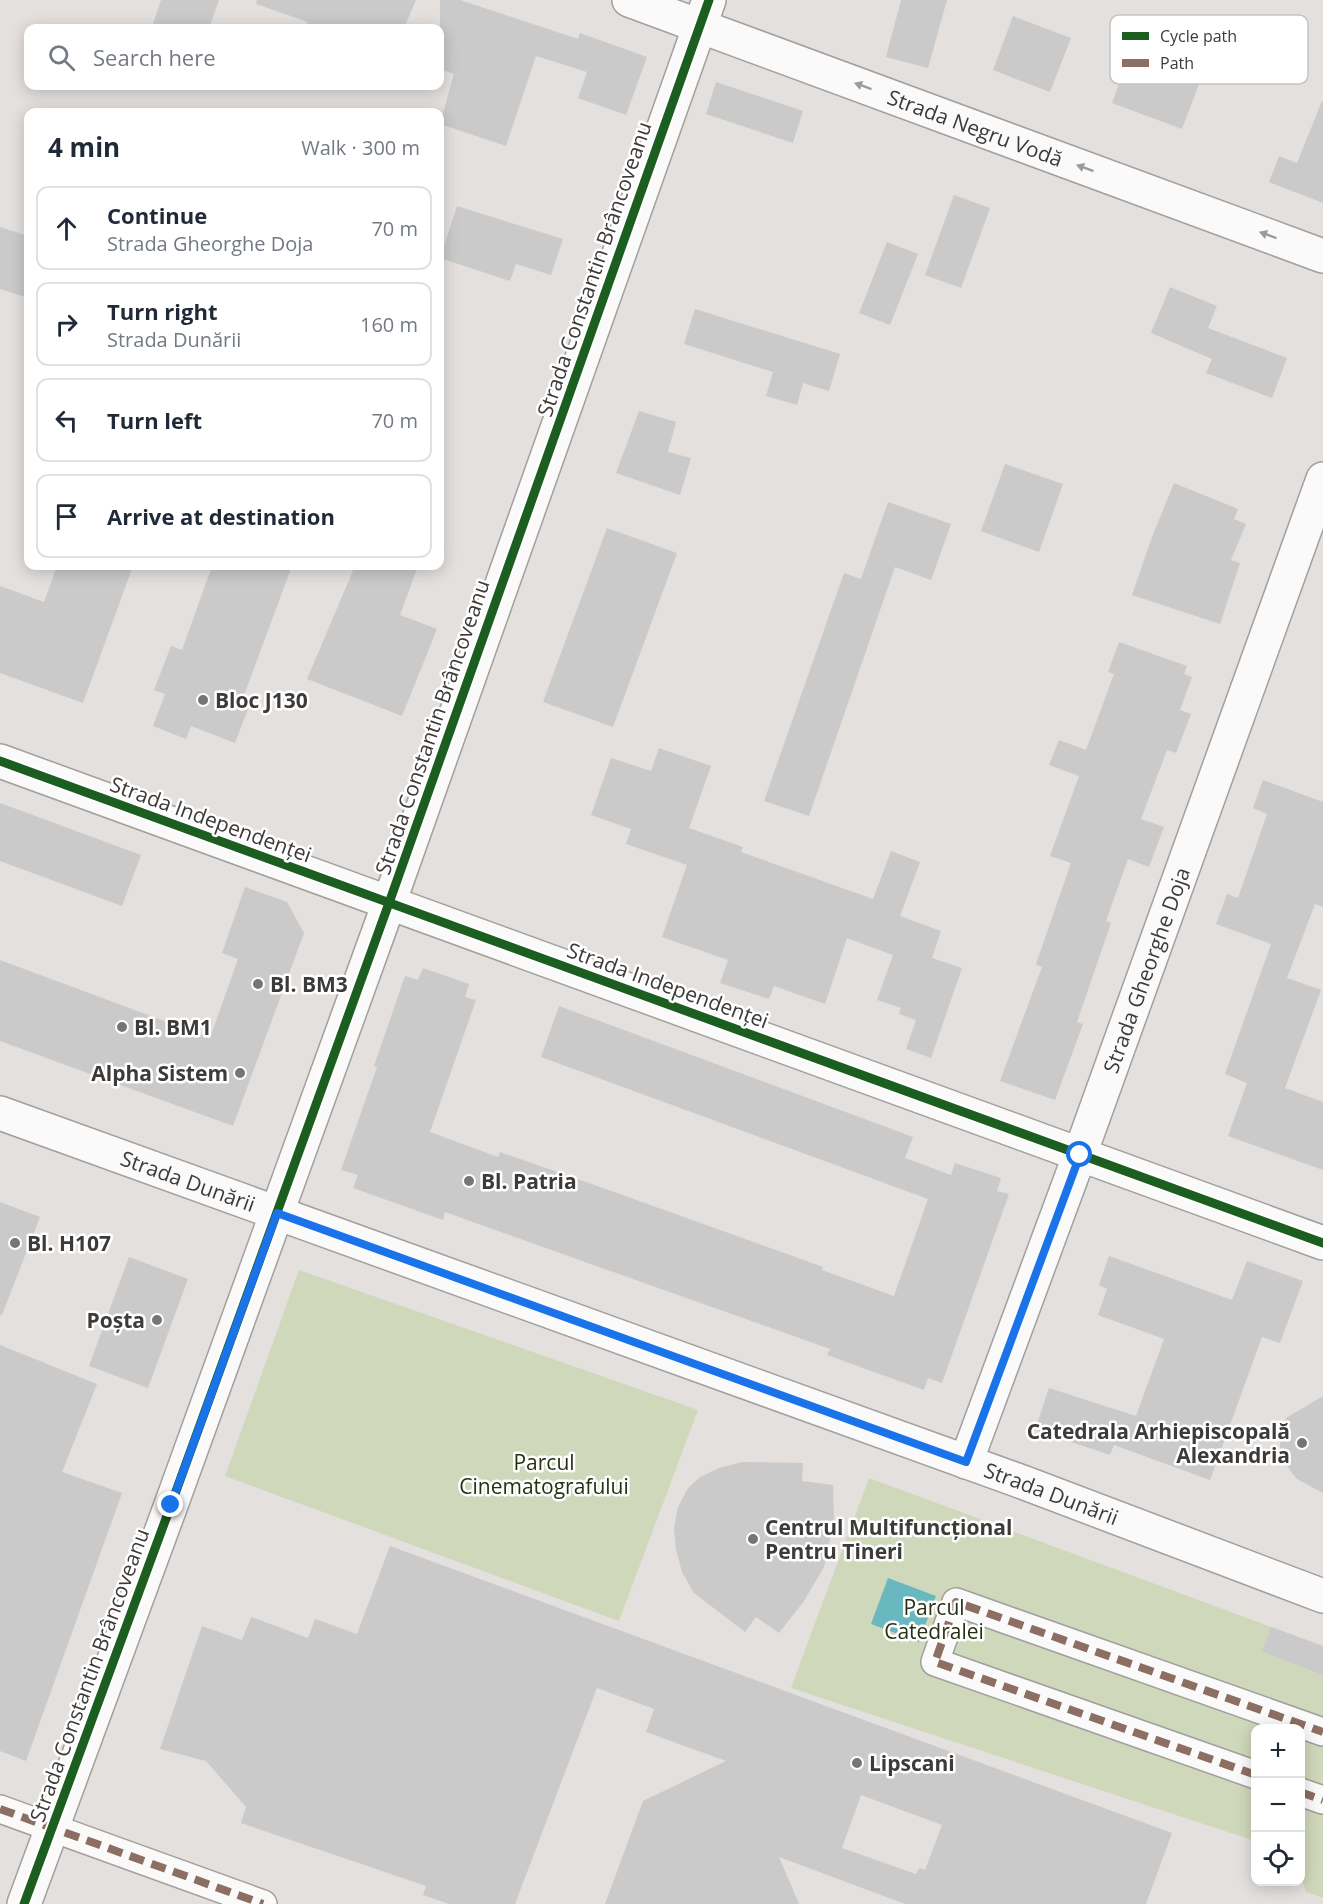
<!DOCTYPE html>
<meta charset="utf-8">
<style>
body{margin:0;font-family:"Open Sans",sans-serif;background:#f2f2f3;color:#1f2937}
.controls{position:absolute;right:18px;bottom:18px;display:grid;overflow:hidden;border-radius:12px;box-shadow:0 3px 15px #0003}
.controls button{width:54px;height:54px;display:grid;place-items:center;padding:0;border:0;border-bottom:2px solid #e0e1e3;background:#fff;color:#1f2937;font:30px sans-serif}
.stop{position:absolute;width:18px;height:18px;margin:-14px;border:4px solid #1a73e8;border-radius:50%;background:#fff}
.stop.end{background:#1a73e8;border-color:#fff;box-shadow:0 2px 6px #0008}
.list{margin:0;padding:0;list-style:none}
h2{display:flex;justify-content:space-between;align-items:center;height:78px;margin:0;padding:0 24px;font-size:26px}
h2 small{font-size:20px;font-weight:400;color:#747a83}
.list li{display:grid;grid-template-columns:39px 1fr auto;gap:18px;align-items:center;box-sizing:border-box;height:84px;margin:0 12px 12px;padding:0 12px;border:2px solid #e0e1e3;border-radius:12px}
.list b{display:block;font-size:22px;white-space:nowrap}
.list p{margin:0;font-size:20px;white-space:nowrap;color:#747a83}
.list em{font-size:20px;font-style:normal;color:#747a83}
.icon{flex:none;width:33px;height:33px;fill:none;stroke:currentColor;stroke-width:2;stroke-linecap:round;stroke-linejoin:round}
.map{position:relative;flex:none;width:1323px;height:1904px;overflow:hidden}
.search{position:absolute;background:#fff;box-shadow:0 3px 15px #0003;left:24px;top:24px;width:420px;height:66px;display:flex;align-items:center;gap:15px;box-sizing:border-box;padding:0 21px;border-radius:12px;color:#747a83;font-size:22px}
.panel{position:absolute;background:#fff;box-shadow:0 3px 15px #0003;left:24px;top:108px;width:420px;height:462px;border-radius:12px}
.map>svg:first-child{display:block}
.green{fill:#cfd8ba}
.water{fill:#69b7bf}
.building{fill:#cbcaca;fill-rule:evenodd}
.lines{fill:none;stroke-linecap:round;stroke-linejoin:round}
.pedestrian-casing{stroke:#a29f9e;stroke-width:30}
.minor-casing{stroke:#a29f9e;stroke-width:36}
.primary-casing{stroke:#a29f9e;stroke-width:36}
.pedestrian{stroke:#fbfafa;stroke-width:27}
.minor{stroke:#fbfafa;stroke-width:33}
.primary{stroke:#fbfafa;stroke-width:33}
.quiet{stroke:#8d6e63;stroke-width:8;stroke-dasharray:15 8;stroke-linecap:butt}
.cycleway-casing{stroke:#fff;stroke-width:13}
.cycleway{stroke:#1b5e20;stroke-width:9}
.oneway{fill:#9c9a9a}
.route{stroke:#1a73e8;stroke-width:8}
.poi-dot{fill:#777573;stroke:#fff;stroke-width:2}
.labels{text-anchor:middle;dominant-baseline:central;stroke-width:5;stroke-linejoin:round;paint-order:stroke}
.street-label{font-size:21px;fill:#3d3b3a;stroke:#fff}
.poi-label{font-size:21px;font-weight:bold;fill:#3d3b3a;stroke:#fff;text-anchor:start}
.park-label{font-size:21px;fill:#273112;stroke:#fff}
.key{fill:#fff;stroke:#c5c4c4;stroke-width:1.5}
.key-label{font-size:16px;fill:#3d3b3a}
</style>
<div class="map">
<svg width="1323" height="1904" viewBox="0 0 1323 1904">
<rect width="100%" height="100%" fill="#e3e0de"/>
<!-- green -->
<g class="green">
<path d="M299,1270L698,1410L619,1621L225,1476Z"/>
<path d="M869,1478L1323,1646V1898L1306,1892L1301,1877L1300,1728H1256L1255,1841L791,1688Z"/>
</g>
<!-- water -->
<path class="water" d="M888,1578L936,1596L919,1642L871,1624Z"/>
<!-- building -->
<g class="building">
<path d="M161,0H219L209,28H167L153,24Z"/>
<path d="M257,0H416L404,28H305L308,22L256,4Z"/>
<path d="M440,0H460L578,39L580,33L647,57L626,115L578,98L587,72L536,56L506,146L440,124L454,74L440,69Z"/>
<path d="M901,0H947L928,68L886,57Z"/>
<path d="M1013,16L1071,38L1050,92L993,70Z"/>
<path d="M1142,21L1213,47L1182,129L1112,103Z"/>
<path d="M716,82L803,111L793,143L706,114Z"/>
<path d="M1322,101L1323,102V203L1269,182L1279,156L1297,163Z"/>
<path d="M954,195L990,208L961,288L925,275Z"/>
<path d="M457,206L563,239L551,275L516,264L510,281L440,258Z"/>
<path d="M0,227L28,236V298L0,289Z"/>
<path d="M887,242L918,254L890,325L859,313Z"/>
<path d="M1170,287L1217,306L1208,328L1287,358L1272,398L1206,373L1212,359L1151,333Z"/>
<path d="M695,309L840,354L829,391L803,383L797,405L766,396L773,372L684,344Z"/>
<path d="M639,411L676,422L668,452L691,458L680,495L616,473Z"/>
<path d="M1005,464L1063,484L1039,552L981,531Z"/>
<path d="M1174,483L1238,509L1234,519L1246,524L1231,560L1240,563L1220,624L1132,595L1152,537Z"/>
<path d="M888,502L951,524L931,580L895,567L809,816L764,801L844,573L861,579Z"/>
<path d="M607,528L677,553L613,727L543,702Z"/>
<path d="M57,566H133L83,703L0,673V586L44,602Z"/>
<path d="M212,566H292L240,706L248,709L235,743L191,726L186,739L153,726L165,694L154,690L171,646L182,650Z"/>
<path d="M355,566H418L400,615L437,629L402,716L307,679Z"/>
<path d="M1119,642L1187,666L1184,674L1192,677L1180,710L1191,714L1176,753L1167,750L1141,819L1164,827L1149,867L1128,859L1106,921L1111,923L1077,1022L1083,1024L1055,1100L1000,1081L1042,967L1036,964L1071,863L1050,856L1079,776L1049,765L1059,740L1086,750L1114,674L1108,672Z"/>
<path d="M659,748L711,766L689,828L743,847L741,852L873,899L891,851L920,862L900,916L941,931L932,958L962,968L931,1058L906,1049L916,1020L899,1014L901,1008L877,1000L893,955L847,938L825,1004L774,986L769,999L720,983L728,960L662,937L687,865L626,844L631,829L591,815L611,758L651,771Z"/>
<path d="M1263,780L1323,802V907L1315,904L1287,978L1321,990L1285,1088L1323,1102V1170L1228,1136L1247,1083L1225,1074L1271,944L1216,924L1227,894L1238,898L1267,814L1253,808Z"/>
<path d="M0,803L141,855L122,906L0,861Z"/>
<path d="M245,887L287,902L304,933L233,1126L0,1041V960L210,1038L238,959L222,953Z"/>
<path d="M423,968L469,984L465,997L476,1000L430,1132L498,1157L500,1152L589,1183L823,1267L822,1270L894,1296L928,1199L541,1057L559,1006L913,1137L905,1158L951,1175L955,1163L1001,1178L997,1191L1009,1194L942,1383L928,1378L924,1390L827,1355L830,1349L585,1262L445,1212L443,1220L353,1188L358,1175L341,1170L377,1067L374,1066L405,976L418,980Z"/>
<path d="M0,1202L40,1217L2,1315H0Z"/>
<path d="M1109,1256L1232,1300L1247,1261L1303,1281L1280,1343L1262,1337L1210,1480L1114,1445L1110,1455L1035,1430L1049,1388L1136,1416L1164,1339L1098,1315L1107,1289L1099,1285Z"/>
<path d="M129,1257L188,1279L148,1388L89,1366Z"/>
<path d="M0,1345L97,1384L62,1472L122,1493L26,1761L0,1751Z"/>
<path d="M1323,1396V1493L1297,1479L1286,1465L1280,1451V1435L1286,1418Z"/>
<path d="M742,1462L803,1463L802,1481L833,1485L834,1522L824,1567L804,1601L779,1633L756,1617L745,1632L694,1593L682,1572L676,1550L674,1528L678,1507L688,1488L700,1477L719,1468Z"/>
<path d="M390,1546L1172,1833L1146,1904H905L779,1857L799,1904H605L643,1801L726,1761L646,1732L654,1709L597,1688L515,1904H449L423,1895L426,1886L241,1823L246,1807L206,1761L160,1749L202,1626L242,1640L251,1617L308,1638L315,1619L357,1634ZM861,1795L942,1825L925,1870L919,1868L916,1874L842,1848Z"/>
<path d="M1271,1627L1323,1646V1675L1262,1651Z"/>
</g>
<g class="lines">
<defs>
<g id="pedestrian">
<path d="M1256,1775L935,1662L956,1602L1323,1732"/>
<path d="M1300,1792L1323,1800"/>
<path d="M0,1809L263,1904"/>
</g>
<g id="minor">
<path id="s1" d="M629,0L1323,256"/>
<path d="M0,761L1323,1243"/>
<path id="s2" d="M966,1462L1080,1154L1323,479"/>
<path d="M24,1904L171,1505L389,903L709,0"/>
</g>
<g id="primary">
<path id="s3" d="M0,1113L1025,1483L1323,1596"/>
</g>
</defs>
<!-- pedestrian casing -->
<use href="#pedestrian" class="pedestrian-casing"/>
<!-- minor casing -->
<use href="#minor" class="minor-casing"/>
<!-- primary casing -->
<use href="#primary" class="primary-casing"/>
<!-- pedestrian -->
<use href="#pedestrian" class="pedestrian"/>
<!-- minor -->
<use href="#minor" class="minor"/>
<!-- primary -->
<use href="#primary" class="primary"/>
<!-- quiet -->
<g class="quiet">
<path d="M1256,1775L935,1662L956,1602L1323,1732"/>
<path d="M1300,1792L1323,1800"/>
<path d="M0,1809L263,1904"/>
</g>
<defs>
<g id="cycleway">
<path d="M0,761L1323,1243"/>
<path d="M24,1904L171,1505L389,903L709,0"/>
</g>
</defs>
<!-- cycleway casing -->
<use href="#cycleway" class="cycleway-casing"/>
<!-- cycleway -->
<use href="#cycleway" class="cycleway"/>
</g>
<!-- one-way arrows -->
<defs><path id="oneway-solid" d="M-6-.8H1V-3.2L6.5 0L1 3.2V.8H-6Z" transform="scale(1.5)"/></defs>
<g class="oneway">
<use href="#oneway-solid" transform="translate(863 86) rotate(-160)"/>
<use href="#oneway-solid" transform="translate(1085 168) rotate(-160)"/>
<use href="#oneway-solid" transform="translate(1268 235) rotate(-160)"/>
</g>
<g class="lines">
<!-- route -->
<path class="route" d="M171,1505L277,1213L966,1462L1080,1155"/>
</g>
<!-- markers -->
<g class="poi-dot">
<circle cx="203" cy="700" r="6"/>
<circle cx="258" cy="984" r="6"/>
<circle cx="122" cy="1027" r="6"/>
<circle cx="240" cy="1073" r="6"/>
<circle cx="469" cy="1181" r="6"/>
<circle cx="15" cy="1243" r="6"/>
<circle cx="157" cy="1320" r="6"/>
<circle cx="1302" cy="1443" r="6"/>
<circle cx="753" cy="1539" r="6"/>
<circle cx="857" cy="1763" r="6"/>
</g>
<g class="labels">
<!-- street labels -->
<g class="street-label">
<text stroke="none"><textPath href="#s1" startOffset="369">Strada Negru Vodă</textPath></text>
<text transform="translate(594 269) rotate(-71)">Strada Constantin Brâncoveanu</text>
<text transform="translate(432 727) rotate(-71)">Strada Constantin Brâncoveanu</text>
<text transform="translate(211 819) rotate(20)">Strada Independenței</text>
<text stroke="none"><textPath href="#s2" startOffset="524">Strada Gheorghe Doja</textPath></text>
<text transform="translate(668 985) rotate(20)">Strada Independenței</text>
<text stroke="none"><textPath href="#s3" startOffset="200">Strada Dunării</textPath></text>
<text stroke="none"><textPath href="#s3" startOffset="1118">Strada Dunării</textPath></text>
<text transform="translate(89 1675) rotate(-70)">Strada Constantin Brâncoveanu</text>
</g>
<!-- poi labels -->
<g class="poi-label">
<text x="215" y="700">Bloc J130</text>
<text x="270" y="984">Bl. BM3</text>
<text x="134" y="1027">Bl. BM1</text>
<text x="228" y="1073" text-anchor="end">Alpha Sistem</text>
<text x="481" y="1181">Bl. Patria</text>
<text x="27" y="1243">Bl. H107</text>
<text x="145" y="1320" text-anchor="end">Poșta</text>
<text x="1290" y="1431" text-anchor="end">Catedrala Arhiepiscopală<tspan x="1290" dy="24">Alexandria</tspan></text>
<text x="765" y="1527">Centrul Multifuncțional<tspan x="765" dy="24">Pentru Tineri</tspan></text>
<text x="869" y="1763">Lipscani</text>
</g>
<!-- park labels -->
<g class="park-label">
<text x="544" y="1462">Parcul<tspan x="544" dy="24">Cinematografului</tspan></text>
<text x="934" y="1607">Parcul<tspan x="934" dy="24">Catedralei</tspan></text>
</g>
</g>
<!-- legend -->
<rect x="1110" y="15" width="198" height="69" rx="9" class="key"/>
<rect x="1122" y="32" width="27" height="8" fill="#1b5e20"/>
<rect x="1122" y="59" width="27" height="8" fill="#8d6e63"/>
<g class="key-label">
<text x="1160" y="42">Cycle path</text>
<text x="1160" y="69">Path</text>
</g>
</svg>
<div class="controls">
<button>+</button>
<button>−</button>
<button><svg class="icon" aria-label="locate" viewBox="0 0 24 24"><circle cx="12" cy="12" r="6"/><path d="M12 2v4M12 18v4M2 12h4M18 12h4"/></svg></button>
</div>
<div class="stop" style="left:1080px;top:1155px"></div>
<div class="stop end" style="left:171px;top:1505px"></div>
<div class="search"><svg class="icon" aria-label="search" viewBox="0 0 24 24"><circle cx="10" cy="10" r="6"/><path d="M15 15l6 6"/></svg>Search here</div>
<section class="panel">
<h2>4 min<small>Walk · 300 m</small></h2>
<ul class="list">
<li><svg class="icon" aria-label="ahead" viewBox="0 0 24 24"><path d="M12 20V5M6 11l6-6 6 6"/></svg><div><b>Continue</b><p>Strada Gheorghe Doja</p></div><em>70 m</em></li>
<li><svg class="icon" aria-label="right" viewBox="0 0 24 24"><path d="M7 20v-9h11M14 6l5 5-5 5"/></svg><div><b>Turn right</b><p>Strada Dunării</p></div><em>160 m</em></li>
<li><svg class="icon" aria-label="left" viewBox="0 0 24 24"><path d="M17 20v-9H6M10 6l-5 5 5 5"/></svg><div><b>Turn left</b></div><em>70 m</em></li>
<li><svg class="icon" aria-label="arrive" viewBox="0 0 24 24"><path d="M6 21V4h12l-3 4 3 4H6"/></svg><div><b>Arrive at destination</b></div></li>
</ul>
</section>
</div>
